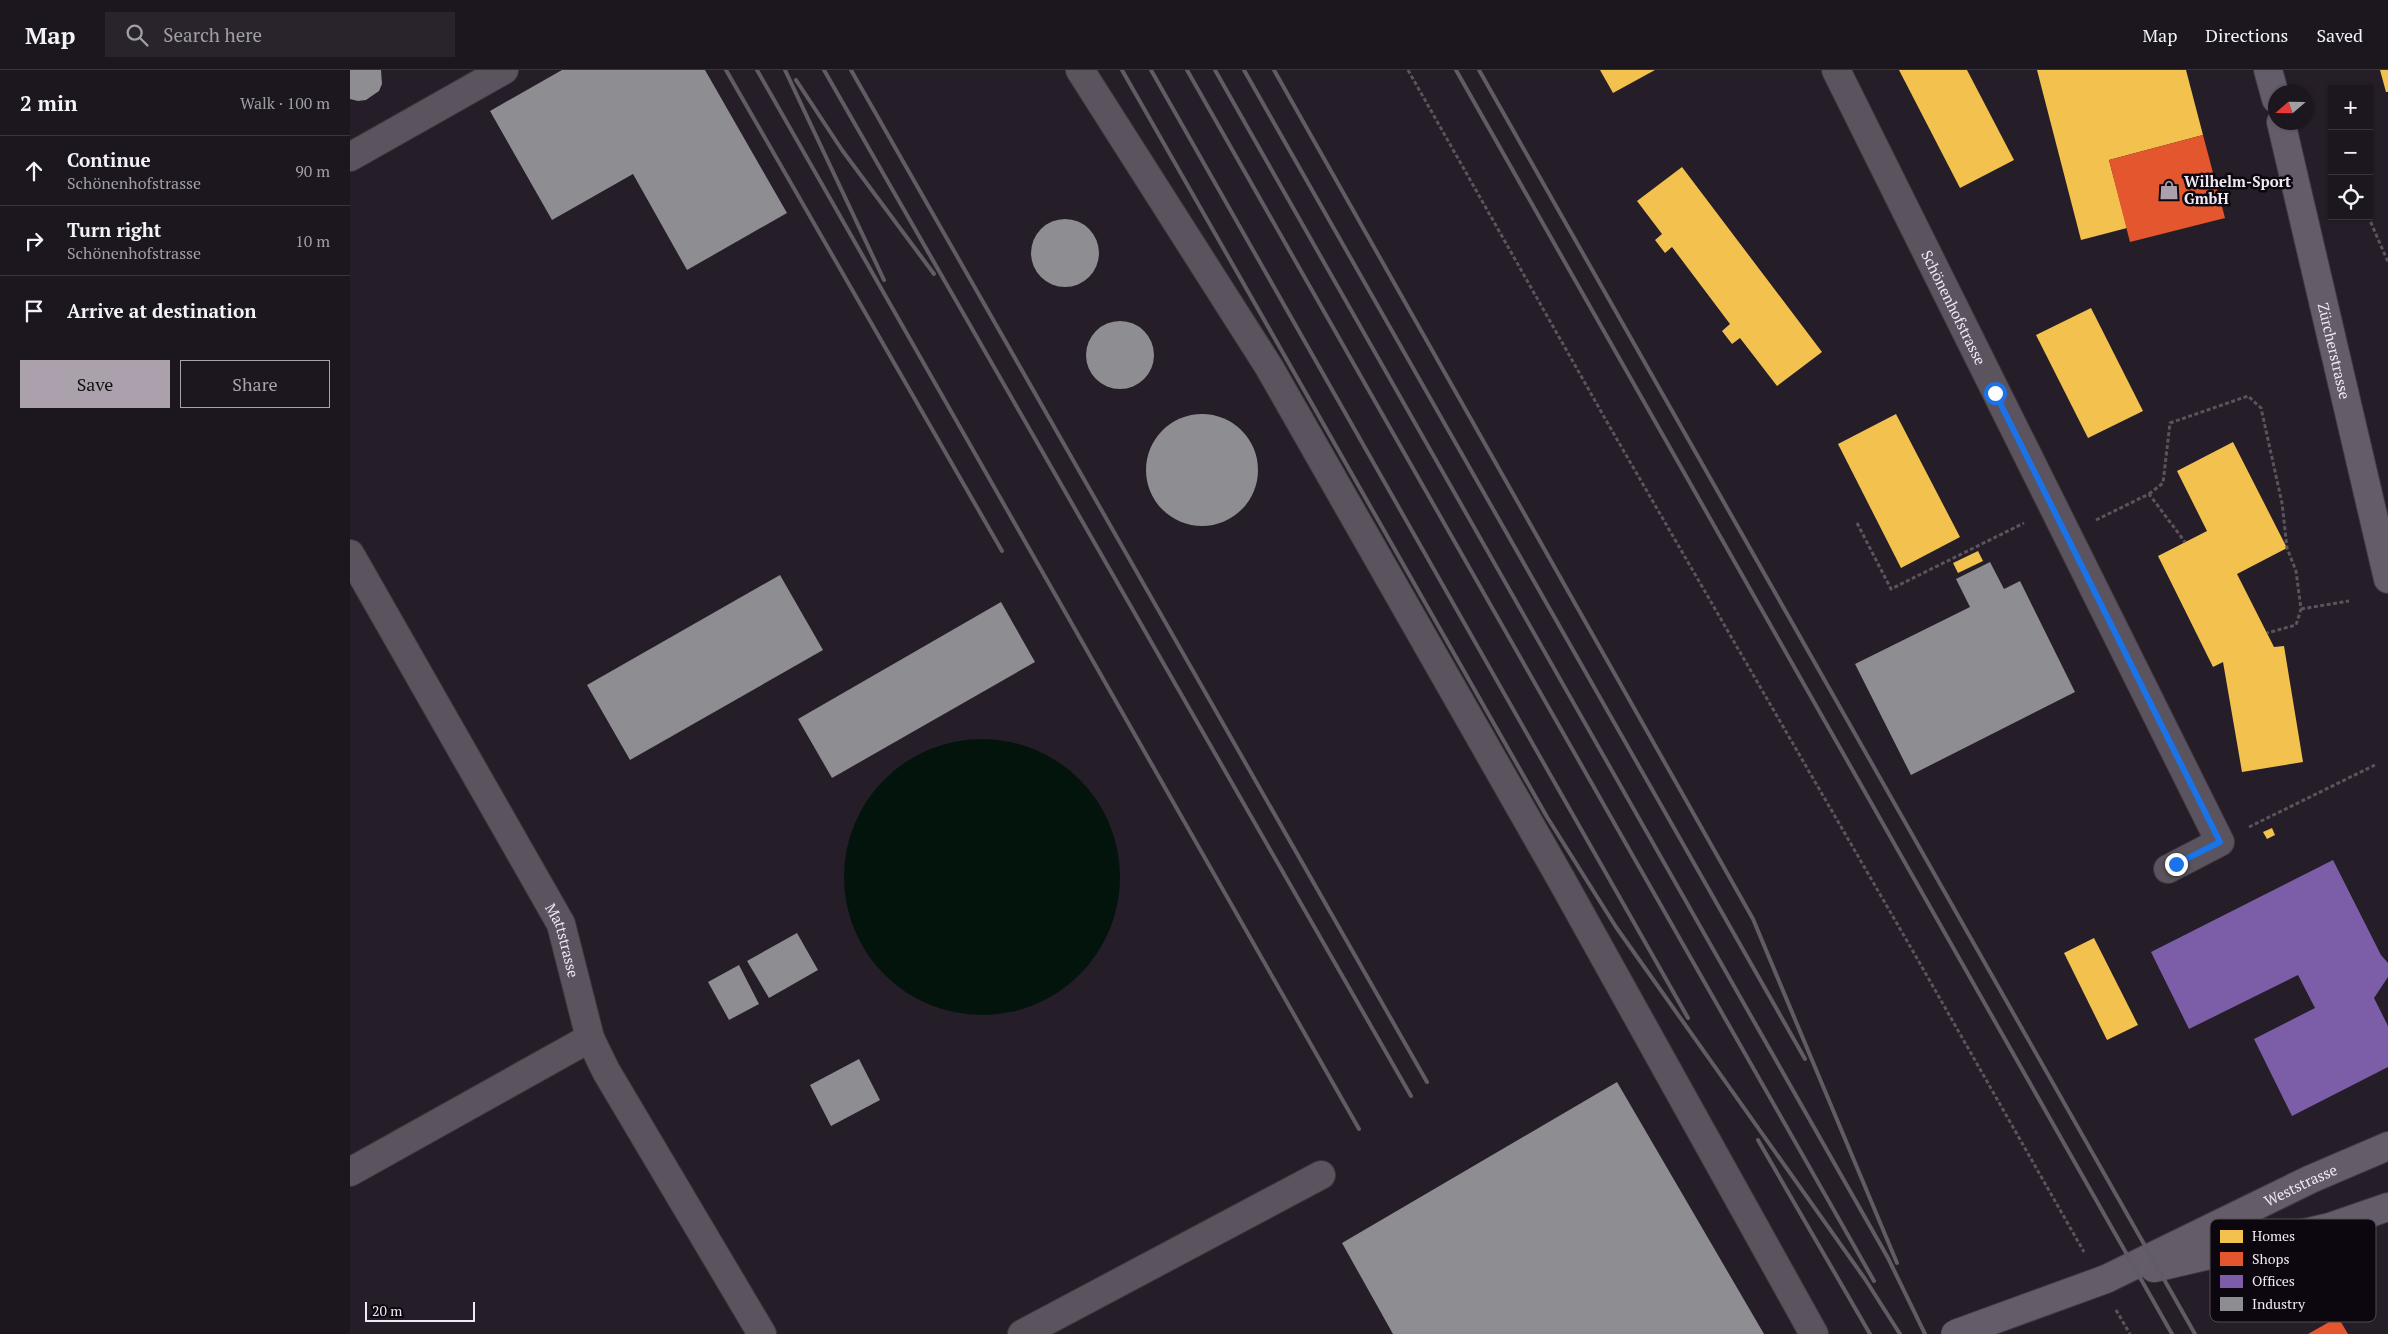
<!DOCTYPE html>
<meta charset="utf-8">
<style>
body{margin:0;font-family:"PT Serif",serif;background:#29232b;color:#f1f3f6}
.controls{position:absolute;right:15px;top:15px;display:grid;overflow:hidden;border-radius:0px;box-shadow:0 1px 4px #0004}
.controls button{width:45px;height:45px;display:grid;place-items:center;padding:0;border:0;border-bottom:1px solid #3a353c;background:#1c161e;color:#f1f3f6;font:25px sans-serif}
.compass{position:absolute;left:1918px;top:15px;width:45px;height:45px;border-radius:50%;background:#1c161e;box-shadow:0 1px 4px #0004;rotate:250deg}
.scale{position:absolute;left:15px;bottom:12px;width:110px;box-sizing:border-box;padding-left:5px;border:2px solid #f1e8f5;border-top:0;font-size:14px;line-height:18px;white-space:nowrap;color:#f1e8f5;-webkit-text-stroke:4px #0c070f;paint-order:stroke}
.stop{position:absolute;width:15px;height:15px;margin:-11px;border:4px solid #1a73e8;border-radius:50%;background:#fff}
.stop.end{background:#1a73e8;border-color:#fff;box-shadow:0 1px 5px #0008}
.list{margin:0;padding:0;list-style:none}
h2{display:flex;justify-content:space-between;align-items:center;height:65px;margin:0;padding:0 20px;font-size:21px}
h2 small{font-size:16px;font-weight:400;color:#a09fa4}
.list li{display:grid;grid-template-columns:32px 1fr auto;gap:15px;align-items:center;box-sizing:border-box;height:70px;padding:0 20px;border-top:1px solid #3a353c}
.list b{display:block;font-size:19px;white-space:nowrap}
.list p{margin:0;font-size:16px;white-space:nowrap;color:#a09fa4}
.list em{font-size:16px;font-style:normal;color:#a09fa4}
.actions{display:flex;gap:10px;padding:15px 20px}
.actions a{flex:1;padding:11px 0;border:1px solid #aaa1ad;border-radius:0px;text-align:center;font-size:18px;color:#aaa1ad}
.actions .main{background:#aaa1ad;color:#111}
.icon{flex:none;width:28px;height:28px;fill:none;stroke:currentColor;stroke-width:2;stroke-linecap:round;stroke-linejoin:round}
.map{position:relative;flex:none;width:2038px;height:1264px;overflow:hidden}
header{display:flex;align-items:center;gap:30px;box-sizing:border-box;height:70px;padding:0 25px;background:#1c161e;border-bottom:1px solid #3a353c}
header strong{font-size:24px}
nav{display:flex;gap:28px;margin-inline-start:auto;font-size:18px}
.search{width:350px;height:45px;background:#29232b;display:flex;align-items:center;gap:12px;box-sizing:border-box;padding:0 18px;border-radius:0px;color:#a09fa4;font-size:19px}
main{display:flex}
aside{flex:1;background:#1c161e}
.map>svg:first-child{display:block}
.water{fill:#03140d}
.homes{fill:#f2c14e}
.shops{fill:#e4572e}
.offices{fill:#7b5ea7}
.industry{fill:#8d8d92}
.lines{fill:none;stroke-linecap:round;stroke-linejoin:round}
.minor-casing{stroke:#3f3941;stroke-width:30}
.major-casing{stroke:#3f3941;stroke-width:30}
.path{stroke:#5a545c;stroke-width:3;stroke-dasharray:4 2.5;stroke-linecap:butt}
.minor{stroke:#5b545e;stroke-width:28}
.major{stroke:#645c68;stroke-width:28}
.rail{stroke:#615c64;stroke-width:4}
.major-bridge-casing{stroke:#3f3941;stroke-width:30;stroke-linecap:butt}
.major-bridge{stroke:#645c68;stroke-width:28}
.route{stroke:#1a73e8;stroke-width:6}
.labels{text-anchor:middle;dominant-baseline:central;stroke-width:5;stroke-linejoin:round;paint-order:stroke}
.poi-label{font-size:15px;font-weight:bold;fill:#f1e8f5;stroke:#0c070f;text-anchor:start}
.street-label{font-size:15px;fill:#f1e8f5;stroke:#0c070f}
.key{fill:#0c070f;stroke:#514a54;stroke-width:1}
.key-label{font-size:14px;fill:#f1e8f5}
</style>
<header>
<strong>Map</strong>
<div class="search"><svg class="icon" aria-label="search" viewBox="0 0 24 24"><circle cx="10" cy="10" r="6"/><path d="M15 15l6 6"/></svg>Search here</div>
<nav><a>Map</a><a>Directions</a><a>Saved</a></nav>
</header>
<main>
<aside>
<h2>2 min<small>Walk · 100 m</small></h2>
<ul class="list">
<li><svg class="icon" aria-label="ahead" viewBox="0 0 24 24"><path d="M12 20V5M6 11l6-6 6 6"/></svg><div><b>Continue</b><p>Schönenhofstrasse</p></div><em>90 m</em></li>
<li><svg class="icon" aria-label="right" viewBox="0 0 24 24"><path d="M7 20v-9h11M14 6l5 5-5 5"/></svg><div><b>Turn right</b><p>Schönenhofstrasse</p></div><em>10 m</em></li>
<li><svg class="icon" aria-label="arrive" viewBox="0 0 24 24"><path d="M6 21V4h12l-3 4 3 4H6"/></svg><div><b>Arrive at destination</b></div></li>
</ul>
<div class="actions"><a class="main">Save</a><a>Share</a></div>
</aside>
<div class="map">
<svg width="2038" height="1264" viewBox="0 0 2038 1264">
<rect width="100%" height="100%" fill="#251d28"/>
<!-- water -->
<circle class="water" cx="632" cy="807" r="138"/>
<!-- homes -->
<g class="homes">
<path d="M1250,0H1305L1263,23Z"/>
<path d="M1549,0H1617L1664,90L1610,118Z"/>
<path d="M1687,0H1836L1853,65L1759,90L1777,158L1731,170Z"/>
<path d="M2030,0H2038V22H2036Z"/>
<path d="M1332,97L1472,282L1427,316L1390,268L1382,274L1372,261L1380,254L1322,177L1315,183L1305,170L1312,164L1287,131Z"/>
<path d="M1741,238L1793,341L1738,368L1686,265Z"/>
<path d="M1546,344L1610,467L1551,498L1488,374Z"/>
<path d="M1883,372L1937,478L1887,504L1924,577L1934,576L1953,692L1892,702L1873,592L1863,597L1808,486L1857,461L1827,401Z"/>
<path d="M1628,481L1633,491L1608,503L1603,493Z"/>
<path d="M1922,758L1925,765L1917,769L1913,762Z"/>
<path d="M1744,868L1788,955L1757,970L1714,883Z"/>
</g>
<!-- shops -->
<g class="shops">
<path d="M1853,65L1875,148L1780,172L1759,90Z"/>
<path d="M1988,1247L1998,1264H1958Z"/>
</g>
<!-- offices -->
<path class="offices" d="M1983,790L2031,885L2038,893V907L2024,928L2038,956V997L1942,1046L1904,969L1965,938L1948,905L1839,959L1801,882Z"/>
<!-- industry -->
<g class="industry">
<path d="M0,0H31L32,14L29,21L16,30L8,31L0,29Z"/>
<path d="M212,0H355L437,143L337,200L283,104L202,150L140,41Z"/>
<circle cx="715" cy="183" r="34"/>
<circle cx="770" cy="285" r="34"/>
<circle cx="852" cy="400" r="56"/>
<path d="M1640,492L1654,519L1670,511L1725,622L1561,705L1505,594L1620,537L1606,509Z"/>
<path d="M430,505L473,580L280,690L237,615Z"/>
<path d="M651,532L685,592L482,708L448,649Z"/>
<path d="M447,863L468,900L419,928L397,891Z"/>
<path d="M389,895L409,934L379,950L358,912Z"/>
<path d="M509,989L530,1030L481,1056L460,1015Z"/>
<path d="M1267,1012L1414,1264H1043L992,1173Z"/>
</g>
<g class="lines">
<defs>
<g id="minor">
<path d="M730,0L919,297L1211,809L1464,1264"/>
<path id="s1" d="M1486,0L1870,772L1818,799"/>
<path d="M0,87L154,0"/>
<path id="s2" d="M0,484L211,854L240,968L256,1001L412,1264"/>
<path d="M0,1102L240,968"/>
<path d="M672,1264L971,1105"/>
</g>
<g id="major">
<path d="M1918,0L1926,29"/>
<path id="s3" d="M1931,52L2038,509"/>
<path d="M1804,1198L1980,1157L2038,1137"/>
<path id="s4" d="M1756,1209L1961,1109L2038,1076"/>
</g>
</defs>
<!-- minor casing -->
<use href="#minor" class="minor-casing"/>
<!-- major casing -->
<use href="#major" class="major-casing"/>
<!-- path -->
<g class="path">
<path d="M1058,0L1261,359L1564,883L1734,1182"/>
<path d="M2018,146L2038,192"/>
<path d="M1799,424L1813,413L1820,353L1898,326L1911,338L1932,433L1937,478L1946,501L1951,539L1946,555L1917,563"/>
<path d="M1746,450L1799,424L1835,472"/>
<path d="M1507,453L1541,519L1674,453"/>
<path d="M1951,539L1999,531"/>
<path d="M1899,757L2025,695"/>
<path d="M1766,1240L1780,1264"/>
</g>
<!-- minor -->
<use href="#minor" class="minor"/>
<!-- major -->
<use href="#major" class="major"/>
<!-- rail -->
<g class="rail">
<path d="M376,0L652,481"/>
<path d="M407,0L1009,1059"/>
<path d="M435,0L534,210"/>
<path d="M474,0L1061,1026"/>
<path d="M501,0L1077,1012"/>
<path d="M772,0L1197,747L1266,857L1515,1209L1550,1264"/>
<path d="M801,0L1338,948"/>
<path d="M837,0L1524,1211"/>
<path d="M865,0L1538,1188L1575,1264"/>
<path d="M894,0L1455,989"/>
<path d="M924,0L1403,849L1547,1193"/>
<path d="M1106,0L1822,1264"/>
<path d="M1129,0L1845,1264"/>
<path d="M446,10L492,80L584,204"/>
<path d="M1408,1070L1520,1264"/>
</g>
<defs>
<path id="major-bridge" d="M1605,1264L1756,1209"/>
</defs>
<!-- major-bridge casing -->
<use href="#major-bridge" class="major-bridge-casing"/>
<!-- major-bridge -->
<use href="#major-bridge" class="major-bridge"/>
</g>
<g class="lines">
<!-- route -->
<path class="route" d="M1645,323L1870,772L1826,794"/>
</g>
<!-- icons -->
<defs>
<symbol id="shop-bare" viewBox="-9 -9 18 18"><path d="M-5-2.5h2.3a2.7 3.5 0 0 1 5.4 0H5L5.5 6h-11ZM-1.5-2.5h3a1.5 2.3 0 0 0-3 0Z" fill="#aaa1ad" stroke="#0c070f" stroke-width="2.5" paint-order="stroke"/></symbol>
</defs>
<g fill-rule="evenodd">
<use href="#shop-bare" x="1805" y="106" width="28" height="28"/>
</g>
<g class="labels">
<!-- poi labels -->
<g class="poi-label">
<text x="1834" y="111">Wilhelm-Sport<tspan x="1834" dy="17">GmbH</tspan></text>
</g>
<!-- street labels -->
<g class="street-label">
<text stroke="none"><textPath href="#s1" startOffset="265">Schönenhofstrasse</textPath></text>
<text stroke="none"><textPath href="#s3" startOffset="235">Zürcherstrasse</textPath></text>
<text stroke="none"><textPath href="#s2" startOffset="442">Mattstrasse</textPath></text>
<text stroke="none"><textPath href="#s4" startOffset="216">Weststrasse</textPath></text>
</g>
</g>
<!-- legend -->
<rect x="1860" y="1149" width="166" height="103" rx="8" class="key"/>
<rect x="1870" y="1160" width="23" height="13" fill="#f2c14e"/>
<rect x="1870" y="1182" width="23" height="14" fill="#e4572e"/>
<rect x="1870" y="1205" width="23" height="13" fill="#7b5ea7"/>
<rect x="1870" y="1227" width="23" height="14" fill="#8d8d92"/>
<g class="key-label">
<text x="1902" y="1171">Homes</text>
<text x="1902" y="1194">Shops</text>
<text x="1902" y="1216">Offices</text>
<text x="1902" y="1239">Industry</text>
</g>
</svg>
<div class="controls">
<button>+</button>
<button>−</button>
<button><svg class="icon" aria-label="locate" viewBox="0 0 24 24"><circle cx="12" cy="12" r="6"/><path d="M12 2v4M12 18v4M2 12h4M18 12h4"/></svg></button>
</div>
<svg class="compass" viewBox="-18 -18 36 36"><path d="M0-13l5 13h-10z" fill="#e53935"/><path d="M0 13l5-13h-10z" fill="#a09fa4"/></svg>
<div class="scale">20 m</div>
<div class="stop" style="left:1645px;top:323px"></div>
<div class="stop end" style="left:1826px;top:794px"></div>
</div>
</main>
